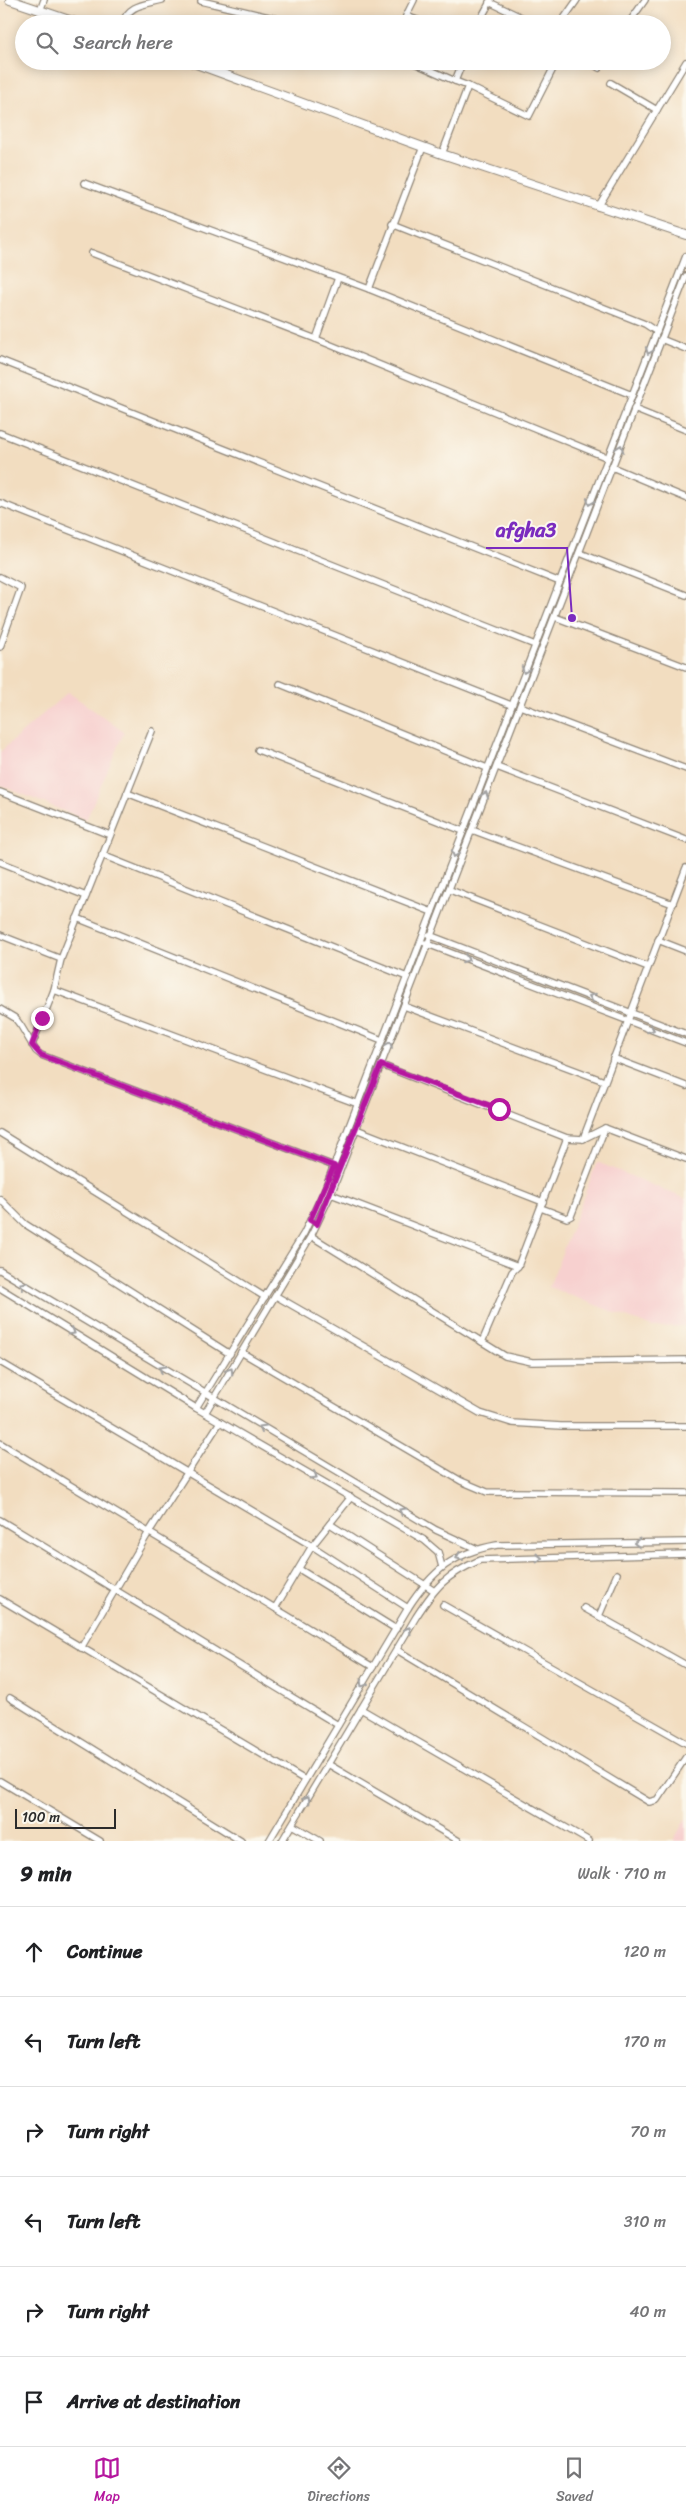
<!DOCTYPE html>
<meta charset="utf-8">
<style>
body{margin:0;font-family:Sriracha,sans-serif;background:#f6f6f6;color:#202124}
.scale{position:absolute;left:15px;bottom:12px;width:101px;box-sizing:border-box;padding-left:5px;border:2px solid #2b2b2b;border-top:0;font-size:14px;line-height:18px;white-space:nowrap;color:#2b2b2b;-webkit-text-stroke:4px #fbf7ec;paint-order:stroke}
.stop{position:absolute;width:15px;height:15px;margin:-11px;border:4px solid #b5179e;border-radius:50%;background:#fff}
.stop.end{background:#b5179e;border-color:#fff;box-shadow:0 1px 5px #0008}
.list{margin:0;padding:0;list-style:none}
h2{display:flex;justify-content:space-between;align-items:center;height:65px;margin:0;padding:0 20px;font-size:21px}
h2 small{font-size:16px;font-weight:400;color:#757577}
.list li{display:grid;grid-template-columns:32px 1fr auto;gap:15px;align-items:center;box-sizing:border-box;height:90px;padding:0 20px;border-top:1px solid #e0e0e0}
.list b{display:block;font-size:19px;white-space:nowrap}
.list em{font-size:16px;font-style:normal;color:#757577}
.icon{flex:none;width:28px;height:28px;fill:none;stroke:currentColor;stroke-width:2;stroke-linecap:round;stroke-linejoin:round}
.map{position:relative;flex:none;width:686px;height:1841px;overflow:hidden}
.search{position:absolute;background:#fff;box-shadow:0 2px 12px #0003;left:15px;right:15px;top:15px;height:55px;display:flex;align-items:center;gap:12px;box-sizing:border-box;padding:0 18px;border-radius:28px;color:#757577;font-size:19px}
.sheet{height:605px;background:#fff}
nav{display:flex;justify-content:space-around;align-items:center;box-sizing:border-box;height:70px;border-top:1px solid #e0e0e0;background:#fff;font-size:14px;color:#757577}
nav a{display:grid;justify-items:center;gap:2px}
nav .on{color:#b5179e}
.map>svg:first-child{display:block}
.built{fill:#f7d0cf}
.lines{fill:none;stroke-linecap:round;stroke-linejoin:round}
.minor-casing{stroke:#8e8476;stroke-width:8}
.secondary-casing{stroke:#8e8476;stroke-width:10}
.minor{stroke:#fff;stroke-width:5.5}
.secondary{stroke:#fff;stroke-width:8}
.oneway{stroke:#a0a0a0}
.route{stroke:#b5179e;stroke-width:6}
.leader{fill:none;stroke:#7b2cbf;stroke-width:2}
.callout-dot{fill:#7b2cbf;stroke:#fbf7ec;stroke-width:2}
.callout-label{font-size:20px;text-anchor:middle;font-weight:bold;fill:#7b2cbf;stroke:#fbf7ec;stroke-width:4;stroke-linejoin:round;paint-order:stroke}
</style>
<div class="map">
<svg width="686" height="1841" viewBox="0 0 686 1841">
<rect width="100%" height="100%" fill="#fbf7ec"/>
<filter id="ink" filterUnits="userSpaceOnUse"><feTurbulence type="fractalNoise" baseFrequency=".02" numOctaves="2"/><feDisplacementMap in="SourceGraphic" scale="10" xChannelSelector="R" yChannelSelector="G"/><feConvolveMatrix kernelMatrix="1 2 1 2 8 2 1 2 1" color-interpolation-filters="sRGB"/></filter>
<filter id="wash" filterUnits="userSpaceOnUse"><feTurbulence type="fractalNoise" baseFrequency=".0096" numOctaves="4" result="noise"/><feDisplacementMap in="SourceGraphic" scale="20" xChannelSelector="R" yChannelSelector="G"/><feGaussianBlur stdDeviation="1.12" result="paint"/><feColorMatrix in="noise" values="0 0 0 0 0 0 0 0 0 0 0 0 0 0 0 0 0 1.4 0 .05"/><feComposite in="paint" operator="in"/></filter>
<g filter="url(#wash)">
<rect width="100%" height="100%" fill="#f2ddc0"/>
<!-- built -->
<g class="built">
<path d="M68,692L124,732L86,820L0,785V752Z"/>
<path d="M597,1162L686,1199V1326L652,1327L549,1287Z"/>
<path d="M686,1818V1841H673Z"/>
</g>
</g>
<g filter="url(#ink)">
<g class="lines">
<defs>
<g id="minor">
<path d="M414,0L406,16L428,24"/>
<path d="M201,1L286,21"/>
<path d="M489,2L536,24"/>
<path d="M40,11L44,0"/>
<path d="M122,24C129,4 144,5 162,0"/>
<path d="M478,24L491,0"/>
<path d="M560,24L577,0"/>
<path d="M628,24L645,0"/>
<path d="M410,61L455,81"/>
<path d="M588,61L599,68L604,61"/>
<path d="M611,83L657,110"/>
<path d="M468,86L529,116L557,61"/>
<path d="M442,154L468,86L455,81L463,61"/>
<path d="M84,183L369,289L632,395"/>
<path d="M598,207L686,62"/>
<path d="M392,224L645,324L657,332"/>
<path d="M92,253L316,339L608,458"/>
<path d="M369,289L423,147"/>
<path d="M316,339L338,278"/>
<path d="M661,339L686,349"/>
<path d="M0,360L560,582"/>
<path d="M634,409L686,430"/>
<path d="M0,433L535,645"/>
<path d="M612,467L686,498"/>
<path d="M0,503L511,705"/>
<path d="M580,553L686,595"/>
<path d="M0,577L21,588L0,647"/>
<path d="M555,617L686,667"/>
<path d="M280,684L487,768"/>
<path d="M520,706L686,769"/>
<path d="M258,750L463,831"/>
<path d="M497,767L686,840"/>
<path d="M0,792L110,835"/>
<path d="M127,793L432,912"/>
<path d="M472,830L673,904"/>
<path d="M102,855L407,977"/>
<path d="M0,862L86,896"/>
<path d="M450,890L648,967"/>
<path d="M77,918L382,1040"/>
<path d="M0,935L61,959"/>
<path d="M429,935L686,1034"/>
<path d="M658,940L686,951"/>
<path d="M425,943L686,1043"/>
<path d="M54,990L358,1104"/>
<path d="M404,1006L604,1081"/>
<path d="M0,1009L15,1018L21,1026L36,1051L41,1055L334,1166"/>
<path d="M32,1045L54,990L61,959L152,731"/>
<path d="M613,1058L686,1086"/>
<path d="M381,1065L567,1138"/>
<path d="M356,1129L543,1202"/>
<path d="M0,1133L265,1297"/>
<path d="M583,1139L605,1128L686,1159"/>
<path d="M331,1194L518,1266"/>
<path d="M0,1199L25,1224L230,1354"/>
<path d="M541,1208L567,1218L571,1216L605,1128"/>
<path d="M311,1236L505,1356L532,1362L686,1360"/>
<path d="M0,1270L436,1530L477,1549"/>
<path d="M0,1288L196,1408L424,1540L438,1552L442,1567"/>
<path d="M276,1296L480,1413L512,1423L561,1426H686"/>
<path d="M482,1342L512,1272L518,1266L567,1138L583,1139L686,868"/>
<path d="M241,1352L461,1481L487,1492L686,1493"/>
<path d="M0,1362L312,1546L408,1608"/>
<path d="M196,1408L304,1233L324,1191L686,256"/>
<path d="M205,1413L311,1236L331,1194L686,276"/>
<path d="M0,1443L373,1667"/>
<path d="M0,1520L338,1725"/>
<path d="M330,1524L433,1590"/>
<path d="M299,1569L396,1629"/>
<path d="M0,1599L305,1780"/>
<path d="M443,1605L686,1743"/>
<path d="M275,1608L312,1546L351,1497"/>
<path d="M584,1608L686,1665"/>
<path d="M599,1616L617,1574"/>
<path d="M81,1648L149,1532L220,1422"/>
<path d="M397,1650L649,1802L657,1800L686,1757"/>
<path d="M10,1698L241,1841"/>
<path d="M361,1709L589,1841"/>
<path d="M328,1764L459,1841"/>
<path d="M0,1781L100,1841"/>
<path d="M292,1825L320,1841"/>
<path d="M269,1841L408,1608C432,1571 453,1553 497,1545L686,1542"/>
<path d="M282,1841L416,1617C436,1586 446,1575 480,1560L686,1554"/>
</g>
<g id="secondary">
<path d="M10,0L81,24"/>
<path d="M188,61L442,154L686,235"/>
</g>
</defs>
<!-- minor casing -->
<use href="#minor" class="minor-casing"/>
<!-- secondary casing -->
<use href="#secondary" class="secondary-casing"/>
<!-- minor -->
<use href="#minor" class="minor"/>
<!-- secondary -->
<use href="#secondary" class="secondary"/>
</g>
<!-- one-way arrows -->
<defs><path id="oneway-chevron" d="M-2-3.5L2.5 0L-2 3.5" fill="none" stroke-width="1.6" stroke-linecap="round" stroke-linejoin="round" transform="scale(1.25)"/></defs>
<g class="oneway">
<use href="#oneway-chevron" transform="translate(649 351) rotate(111)"/>
<use href="#oneway-chevron" transform="translate(620 448) rotate(-70)"/>
<use href="#oneway-chevron" transform="translate(590 502) rotate(111)"/>
<use href="#oneway-chevron" transform="translate(525 670) rotate(111)"/>
<use href="#oneway-chevron" transform="translate(485 795) rotate(-69)"/>
<use href="#oneway-chevron" transform="translate(455 854) rotate(111)"/>
<use href="#oneway-chevron" transform="translate(466 959) rotate(21)"/>
<use href="#oneway-chevron" transform="translate(592 997) rotate(-159)"/>
<use href="#oneway-chevron" transform="translate(651 1029) rotate(21)"/>
<use href="#oneway-chevron" transform="translate(389 1045) rotate(-69)"/>
<use href="#oneway-chevron" transform="translate(23 1285) rotate(-149)"/>
<use href="#oneway-chevron" transform="translate(72 1332) rotate(31)"/>
<use href="#oneway-chevron" transform="translate(162 1369) rotate(-149)"/>
<use href="#oneway-chevron" transform="translate(230 1371) rotate(-59)"/>
<use href="#oneway-chevron" transform="translate(262 1428) rotate(-150)"/>
<use href="#oneway-chevron" transform="translate(314 1476) rotate(30)"/>
<use href="#oneway-chevron" transform="translate(402 1511) rotate(-150)"/>
<use href="#oneway-chevron" transform="translate(637 1543) rotate(179)"/>
<use href="#oneway-chevron" transform="translate(459 1557) rotate(156)"/>
<use href="#oneway-chevron" transform="translate(539 1558) rotate(-1)"/>
<use href="#oneway-chevron" transform="translate(408 1630) rotate(-60)"/>
<use href="#oneway-chevron" transform="translate(363 1684) rotate(121)"/>
<use href="#oneway-chevron" transform="translate(307 1799) rotate(-59)"/>
</g>
</g>
<g class="lines" filter="url(#ink)">
<!-- route -->
<path class="route" d="M42,1018L32,1045L41,1055L334,1166L310,1220L317,1224L381,1065L499,1109"/>
</g>
<!-- callouts -->
<path class="leader" d="M572 618L567 548H486"/>
<circle class="callout-dot" cx="572" cy="618" r="5"/>
<g class="callout-label">
<text x="526" y="537">afgha3</text>
</g>
</svg>
<div class="scale">100 m</div>
<div class="stop" style="left:499px;top:1109px"></div>
<div class="stop end" style="left:42px;top:1018px"></div>
<div class="search"><svg class="icon" aria-label="search" viewBox="0 0 24 24"><circle cx="10" cy="10" r="6"/><path d="M15 15l6 6"/></svg>Search here</div>
</div>
<section class="sheet">
<h2>9 min<small>Walk · 710 m</small></h2>
<ul class="list">
<li><svg class="icon" aria-label="ahead" viewBox="0 0 24 24"><path d="M12 20V5M6 11l6-6 6 6"/></svg><div><b>Continue</b></div><em>120 m</em></li>
<li><svg class="icon" aria-label="left" viewBox="0 0 24 24"><path d="M17 20v-9H6M10 6l-5 5 5 5"/></svg><div><b>Turn left</b></div><em>170 m</em></li>
<li><svg class="icon" aria-label="right" viewBox="0 0 24 24"><path d="M7 20v-9h11M14 6l5 5-5 5"/></svg><div><b>Turn right</b></div><em>70 m</em></li>
<li><svg class="icon" aria-label="left" viewBox="0 0 24 24"><path d="M17 20v-9H6M10 6l-5 5 5 5"/></svg><div><b>Turn left</b></div><em>310 m</em></li>
<li><svg class="icon" aria-label="right" viewBox="0 0 24 24"><path d="M7 20v-9h11M14 6l5 5-5 5"/></svg><div><b>Turn right</b></div><em>40 m</em></li>
<li><svg class="icon" aria-label="arrive" viewBox="0 0 24 24"><path d="M6 21V4h12l-3 4 3 4H6"/></svg><div><b>Arrive at destination</b></div></li>
</ul>
</section>
<nav>
<a class="on"><svg class="icon" aria-label="map" viewBox="0 0 24 24"><path d="M3 6l6-2 6 2 6-2v14l-6 2-6-2-6 2zM9 4v14M15 6v14"/></svg>Map</a>
<a><svg class="icon" aria-label="directions" viewBox="0 0 24 24"><path d="M12 3l9 9-9 9-9-9zM9 14v-3h6M13 9l2 2-2 2"/></svg>Directions</a>
<a><svg class="icon" aria-label="saved" viewBox="0 0 24 24"><path d="M7 4h10v16l-5-4-5 4z"/></svg>Saved</a>
</nav>
